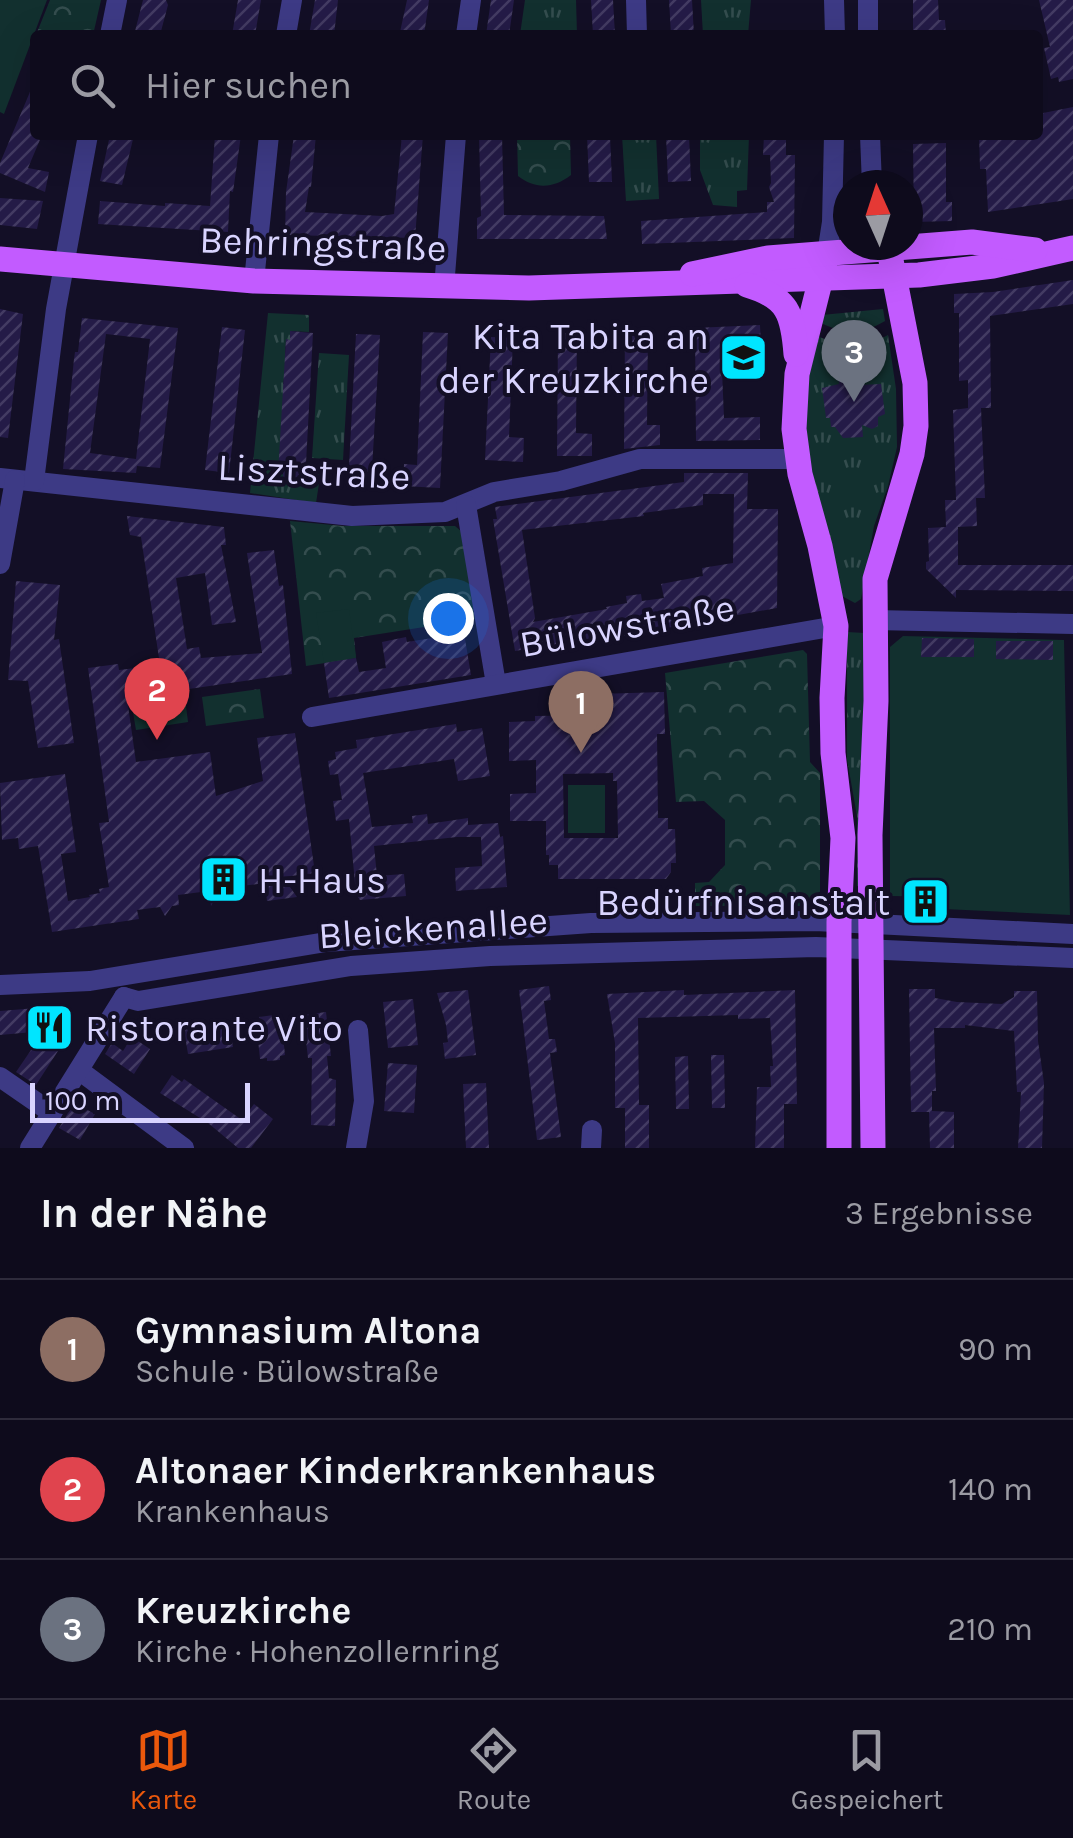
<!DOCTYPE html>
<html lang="de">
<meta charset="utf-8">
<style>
body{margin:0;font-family:Karla,sans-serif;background:#171425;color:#f1f3f6}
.compass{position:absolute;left:833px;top:170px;width:90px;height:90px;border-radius:50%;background:#0e0b1c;box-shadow:0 10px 40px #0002;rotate:357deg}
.scale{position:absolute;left:30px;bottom:25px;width:220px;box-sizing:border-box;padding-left:10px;border:5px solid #d9d4ff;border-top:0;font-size:28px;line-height:35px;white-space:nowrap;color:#d9d4ff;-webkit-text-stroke:8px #130f26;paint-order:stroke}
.you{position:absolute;left:448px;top:618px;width:35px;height:35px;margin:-25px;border:8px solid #fff;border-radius:50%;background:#1a73e8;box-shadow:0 0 0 15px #1a73e833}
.badge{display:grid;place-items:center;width:65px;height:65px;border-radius:50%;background:#ea580c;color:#fff;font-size:32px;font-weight:700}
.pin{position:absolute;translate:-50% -82px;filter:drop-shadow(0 2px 5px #0008)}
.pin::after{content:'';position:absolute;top:52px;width:35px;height:30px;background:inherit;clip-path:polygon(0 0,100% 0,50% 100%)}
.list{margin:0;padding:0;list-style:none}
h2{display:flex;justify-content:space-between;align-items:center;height:130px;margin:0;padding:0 40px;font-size:42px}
h2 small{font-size:32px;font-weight:400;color:#9b9ba3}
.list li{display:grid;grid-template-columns:65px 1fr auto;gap:30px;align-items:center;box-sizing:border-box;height:140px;padding:0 40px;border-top:2px solid #2e2b3b}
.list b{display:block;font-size:38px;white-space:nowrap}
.list p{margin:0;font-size:32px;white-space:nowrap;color:#9b9ba3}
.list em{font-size:32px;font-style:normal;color:#9b9ba3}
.icon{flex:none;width:55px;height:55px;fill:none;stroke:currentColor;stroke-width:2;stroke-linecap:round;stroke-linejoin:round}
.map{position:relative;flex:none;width:1073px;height:1148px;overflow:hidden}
.search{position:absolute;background:#0e0b1c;box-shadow:0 10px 40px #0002;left:30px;right:30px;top:30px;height:110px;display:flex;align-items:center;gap:25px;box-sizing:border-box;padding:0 35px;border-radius:10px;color:#9b9ba3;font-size:38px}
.sheet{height:550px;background:#0e0b1c}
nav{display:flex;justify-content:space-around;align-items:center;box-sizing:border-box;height:140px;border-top:2px solid #2e2b3b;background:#0e0b1c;font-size:28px;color:#9b9ba3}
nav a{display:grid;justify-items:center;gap:5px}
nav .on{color:#ea580c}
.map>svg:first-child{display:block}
.grass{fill:url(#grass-tufts)}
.forest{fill:url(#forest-crowns)}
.pitch{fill:#12302f}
.building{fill:url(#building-hatch);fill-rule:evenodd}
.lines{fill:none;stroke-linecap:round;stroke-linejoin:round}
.minor{stroke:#3d3a85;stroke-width:20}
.major{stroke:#c25bff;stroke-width:25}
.labels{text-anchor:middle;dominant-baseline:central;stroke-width:8;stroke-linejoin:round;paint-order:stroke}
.street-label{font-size:38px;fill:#d9d4ff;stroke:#130f26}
.poi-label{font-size:38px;fill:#d9d4ff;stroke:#130f26;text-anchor:end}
</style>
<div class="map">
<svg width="1073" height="1148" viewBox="0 0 1073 1148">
<defs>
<pattern id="grass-tufts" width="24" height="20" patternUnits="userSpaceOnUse" patternTransform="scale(2.5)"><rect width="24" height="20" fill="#12302f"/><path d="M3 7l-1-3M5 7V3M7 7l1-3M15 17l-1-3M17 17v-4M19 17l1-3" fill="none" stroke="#344d4e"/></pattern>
<pattern id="forest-crowns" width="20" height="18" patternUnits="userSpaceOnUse" patternTransform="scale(2.5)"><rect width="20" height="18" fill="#12302f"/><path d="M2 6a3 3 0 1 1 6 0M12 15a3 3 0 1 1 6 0" fill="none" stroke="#344d4e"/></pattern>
<pattern id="building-hatch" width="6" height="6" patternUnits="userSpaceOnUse" patternTransform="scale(2.5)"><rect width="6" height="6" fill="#241b47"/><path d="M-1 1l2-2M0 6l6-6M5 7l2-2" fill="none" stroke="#433b63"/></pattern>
</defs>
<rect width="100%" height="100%" fill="#130f26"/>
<!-- grass -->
<g class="grass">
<path d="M525,0H576L577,35H520Z"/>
<path d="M701,0H751L748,35H703Z"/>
<path d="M622,135H656L659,199L626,201Z"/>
<path d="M700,135H749L747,190L737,191V207L713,205L700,170Z"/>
<path d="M883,309L885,321C861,335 846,335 821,323L822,315Z"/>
<path d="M268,313L309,315V332L291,331L290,340H286L285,354L289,355L283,384L288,385L279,473L305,482L306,469L321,470L316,503L250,493Z"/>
<path d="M888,335L896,389L897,447L888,486L874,526L861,599L855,603L840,595L807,466L806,385L817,336C844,347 861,349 888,335Z"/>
<path d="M319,353L349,355L343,460L312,458Z"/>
<path d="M847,632L864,633L863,886H857V816L847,759Z"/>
</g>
<!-- forest -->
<g class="forest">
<path d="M50,0H101L93,35H36Z"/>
<path d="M517,135H570L571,175C554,188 536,190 518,176Z"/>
<path d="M290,521L343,526H455L462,532L475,619L354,638L356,658L306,666Z"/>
<path d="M803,650L807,654L810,762L820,773V892L805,906H695V883L709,882L725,865V820L704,801L676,802L665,673Z"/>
<path d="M260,689L264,718L206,726L202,697Z"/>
<path d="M185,699L188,722L136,730L132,706Z"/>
</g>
<!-- pitch -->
<g class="pitch">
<path d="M0,0H47L4,114L0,112Z"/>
<path d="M349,609L356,658L324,663L316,613Z"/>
<path d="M903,636L1064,640L1070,915L944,909V897L890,896V647Z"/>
<rect x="568" y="785" width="37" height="48"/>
</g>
<!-- building -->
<g class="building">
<path d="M143,0H166L168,5L160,35H134Z"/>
<path d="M238,0H261L255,35H232Z"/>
<path d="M315,0H338L334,35H309Z"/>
<path d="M407,0H429L424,35L400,32Z"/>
<path d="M491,0H514L509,35H486Z"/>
<path d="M591,0H613L615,35H593Z"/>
<path d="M669,0H692L694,35H671Z"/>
<path d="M913,0H938L939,20H945L946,35H913Z"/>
<path d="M1039,0H1073V79L1059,82L1058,77L1051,79L1044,48L1050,47Z"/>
<path d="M35,80V135H42L28,168L49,172L45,192L0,173V163Z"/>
<path d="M1073,107V199L988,212L986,169H980L979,135H1038V114Z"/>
<path d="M110,135H134L122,185L100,181Z"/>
<path d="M215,135H241L233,192L230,191L228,232L98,224L100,201L165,206V203L210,206Z"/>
<path d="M294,135H316L311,187H309L305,212L382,216L394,214L402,135H423L415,238L285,235L286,192Z"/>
<path d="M479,135H502L504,215L604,216L607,239H477V218L481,216Z"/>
<path d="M587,135H610L612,182H589Z"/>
<path d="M666,135H689L691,181L668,182Z"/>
<path d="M764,135H786V155H795L794,238L642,244L641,221L767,212V202H774L769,187L771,183L770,155H763Z"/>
<path d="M946,143V202H952V221L914,222L913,144Z"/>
<path d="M0,198L43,201L37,229L0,225Z"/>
<path d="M1073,280V304L990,316L991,408H981L985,498H976L977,526L958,527V565H1073V591L956,590V598L926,569V562L929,561L928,528L946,527L945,500H956L953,410L968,408V380L959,381V313H954V294L993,292Z"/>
<path d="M0,309L23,314L8,438L0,437Z"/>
<path d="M82,318L178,328L160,468L137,466L136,473L63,469L74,359L75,352H78ZM106,334L150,339L136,459L90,453Z"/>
<path d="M760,325L761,346L721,347L724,418L760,417V440L696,441L695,328Z"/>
<path d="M222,327L245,330L229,473L205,470Z"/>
<path d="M625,329H648L647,425H660V445L624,449Z"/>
<path d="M290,331L313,333L305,482L283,481V473H278L286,339L290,340Z"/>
<path d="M423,332L448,333L440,488L403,486L404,464L417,465Z"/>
<path d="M558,333H577L576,433L592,434V456H557Z"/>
<path d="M356,334L380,335L371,486L348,484Z"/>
<path d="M491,337L513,338L509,437L524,438L523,462L485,460Z"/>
<path d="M864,357L872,368L860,385L881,384L885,414L878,417V426L872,429L862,425L863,437L843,438L835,427H831L830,418H826L822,388L839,384L836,363L840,361Z"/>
<path d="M684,473H748L747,509H778L777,608L612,638L611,635L515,651L493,519H497L495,507L684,482ZM703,494H734L733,563L702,568L703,576L661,584L664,598L642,601L641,594L626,596L627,603L606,607L607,609L533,622L535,618L522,530L644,516L643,513L703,505Z"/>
<path d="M127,516L224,527L226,545H221L236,622L212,625L205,573L176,578L187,649L199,647L201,658L262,653L247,553L274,550L279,586L283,585L292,674L127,698L136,762L210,752L216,796L263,781L257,738L295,733L315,873L283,877L297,897L267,901L265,883L241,886V892L221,889L211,906L209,891L178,895L179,905L172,906L165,916L160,907L137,910L139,919L52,932L38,846L19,849L18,838L2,840L0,783L65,774L76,852L61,854L68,901L90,897L89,895L100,893L99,889L109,887L99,823L109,822L88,668L118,664L119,670L160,665L141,537L130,535Z"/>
<path d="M16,581L60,585L54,640L59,639L74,743L38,748L28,681L8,680Z"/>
<path d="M464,633L471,675L329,698L324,663L356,658L359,672L386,668L382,642L406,637L407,642Z"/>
<path d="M922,638L974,639V657H921Z"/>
<path d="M996,641H1053V660L996,659Z"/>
<path d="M664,692L665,734H657L658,818H668V829H675L676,863H671V872L666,879H558V865H549V855H546V821H510V794L536,793V760L509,761V722L535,721V716L598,715L597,694ZM613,773V781H617L618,838H564L563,774Z"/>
<path d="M456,724L457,732L482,728L490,776L458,781L454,759L363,773L372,827L413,823L412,816L427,814L428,824L468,818V825L498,823L500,837L503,836L507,887L456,891L455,868L482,866L481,837H457L374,846L377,876L404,874L406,896L360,900L356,894L349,819L336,821L333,801L342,800L338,774L330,775L328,761L336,759L335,752L357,748L356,740Z"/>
<path d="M549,986L551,1000L544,1001L549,1039H555L557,1052L550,1053L561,1137L537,1140L519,990Z"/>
<path d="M909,989H935V998L957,1002L1002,1004L1014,997V991H1037L1038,1041L1044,1083L1042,1148H1018L1021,1092H1017L1014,1031L965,1025V1028H934L936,1091H932V1111L954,1112V1148H930L929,1112H911Z"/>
<path d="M468,990L476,1055L445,1059L443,1043L448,1042L446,1025L437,993Z"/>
<path d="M684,990V995L795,990L797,1104H784V1148H755L757,1087H771L770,1066H773L770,1018L738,1019V1015L638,1018L639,1105H649V1148H625V1108H615V1043L607,994Z"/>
<path d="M413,999L418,1045L388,1048L383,1002Z"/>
<path d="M49,1007L67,1037L36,1085L16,1072L44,1031L0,1035V1011Z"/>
<path d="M326,1012L331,1056H327L329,1078L336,1080L335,1126L311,1125L312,1058H308L303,1015Z"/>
<path d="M274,1015L281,1017L285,1055L280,1056V1060L267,1061V1058L260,1059L256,1020H260L259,1017Z"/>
<path d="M229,1023L233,1047L188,1054L184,1030Z"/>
<path d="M132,1037L150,1049L134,1074L105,1054L112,1043L123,1051Z"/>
<path d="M711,1055H724L725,1108H712Z"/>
<path d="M688,1056L689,1109H676L675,1057Z"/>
<path d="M388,1063L417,1065L414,1113L384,1111Z"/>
<path d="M172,1075L182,1082L184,1079L242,1120L254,1104L273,1119L251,1148H238L208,1123L160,1093Z"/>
<path d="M486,1083L489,1148H466L463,1084Z"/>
<path d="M74,1103L95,1114L80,1140L59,1128Z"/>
</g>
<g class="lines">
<!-- minor -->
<g class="minor">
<path d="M636,0L637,35"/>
<path d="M834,0L835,35"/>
<path d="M110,35L117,0"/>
<path d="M286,35L292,0"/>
<path d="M466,35L471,0"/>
<path d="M868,35V0"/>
<path d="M870,135L872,185"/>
<path d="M827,254L832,222L834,135"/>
<path d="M254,281L269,135"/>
<path d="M444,288L456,135"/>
<path d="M0,478L352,516L445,512L494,492L561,481L640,459H797"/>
<path d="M34,481L56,309L88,135"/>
<path d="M466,505L496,684"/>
<path d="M0,564L15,480"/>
<path d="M874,620L1073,624"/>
<path d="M312,717L836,626"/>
<path d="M0,985L90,981L326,942L591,923L815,921L1073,934"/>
<path d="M124,997L138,1001L351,966L490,956L816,947L1073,958"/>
<path d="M80,1071L184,1148"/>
<path d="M0,1077L52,1113"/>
<path d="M30,1148L124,997"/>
<path d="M356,1148L364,1101L358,1030"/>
<path d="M591,1148L592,1130"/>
</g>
<!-- major -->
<g class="major">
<path d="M827,254L797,374L794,429L800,474L820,546L836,626L832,698L833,753L843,838L839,922V1148"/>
<path d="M0,259L254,281L529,288L919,275L993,266L1073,248"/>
<path d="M692,274L768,258L972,242L1035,250"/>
<path d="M747,285C788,297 793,314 796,354"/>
<path d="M873,1148L870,835L876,701L875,579L912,454L916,426L915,383L889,250"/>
</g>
</g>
<!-- icons -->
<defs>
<symbol id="school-square" viewBox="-11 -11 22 22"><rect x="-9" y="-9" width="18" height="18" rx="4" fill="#00e5ff" stroke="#130f26"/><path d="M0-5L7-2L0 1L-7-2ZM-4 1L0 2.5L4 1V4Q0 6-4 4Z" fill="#111"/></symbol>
<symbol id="building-square" viewBox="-11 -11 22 22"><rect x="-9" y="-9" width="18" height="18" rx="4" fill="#00e5ff" stroke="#130f26"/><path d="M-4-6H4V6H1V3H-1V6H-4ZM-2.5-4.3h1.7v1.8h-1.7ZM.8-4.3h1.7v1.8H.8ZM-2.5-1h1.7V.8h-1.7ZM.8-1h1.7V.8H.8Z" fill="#111"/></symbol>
<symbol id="restaurant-square" viewBox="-11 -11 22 22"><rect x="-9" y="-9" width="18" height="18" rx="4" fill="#00e5ff" stroke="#130f26"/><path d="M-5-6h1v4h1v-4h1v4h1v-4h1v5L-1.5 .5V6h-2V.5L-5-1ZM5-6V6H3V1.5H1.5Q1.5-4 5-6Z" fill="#111"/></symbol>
</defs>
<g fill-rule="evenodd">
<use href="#school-square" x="716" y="330" width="55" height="55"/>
<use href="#building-square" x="196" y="852" width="55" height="55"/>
<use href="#building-square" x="898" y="874" width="55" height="55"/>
<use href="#restaurant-square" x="22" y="1000" width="55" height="55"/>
</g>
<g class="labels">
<!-- street labels -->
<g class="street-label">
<text transform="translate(323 244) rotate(2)">Behringstraße</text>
<text transform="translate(314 472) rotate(3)">Lisztstraße</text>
<text transform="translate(627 626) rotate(-10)">Bülowstraße</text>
<text transform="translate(433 928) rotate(-4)">Bleickenallee</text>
</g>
<!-- poi labels -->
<g class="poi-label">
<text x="709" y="336">Kita Tabita an<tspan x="709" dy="44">der Kreuzkirche</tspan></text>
<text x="258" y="880" text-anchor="start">H-Haus</text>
<text x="890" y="902">Bedürfnisanstalt</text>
<text x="85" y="1028" text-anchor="start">Ristorante Vito</text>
</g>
</g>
</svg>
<svg class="compass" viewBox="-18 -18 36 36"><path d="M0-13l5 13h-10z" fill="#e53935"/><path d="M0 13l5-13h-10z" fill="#9b9ba3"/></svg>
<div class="scale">100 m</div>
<div class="you"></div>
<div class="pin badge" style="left:581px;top:753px;background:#8d6e63">1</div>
<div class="pin badge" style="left:157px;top:740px;background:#e0444e">2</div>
<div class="pin badge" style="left:854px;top:402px;background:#6b7280">3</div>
<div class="search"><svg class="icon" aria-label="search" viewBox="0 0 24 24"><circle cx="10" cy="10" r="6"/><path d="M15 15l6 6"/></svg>Hier suchen</div>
</div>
<section class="sheet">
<h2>In der Nähe<small>3 Ergebnisse</small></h2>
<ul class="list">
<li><span class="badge" style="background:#8d6e63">1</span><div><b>Gymnasium Altona</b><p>Schule · Bülowstraße</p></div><em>90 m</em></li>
<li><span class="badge" style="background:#e0444e">2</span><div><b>Altonaer Kinderkrankenhaus</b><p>Krankenhaus</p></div><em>140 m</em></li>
<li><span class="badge" style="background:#6b7280">3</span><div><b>Kreuzkirche</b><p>Kirche · Hohenzollernring</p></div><em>210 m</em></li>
</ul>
</section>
<nav>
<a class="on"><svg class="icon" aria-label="map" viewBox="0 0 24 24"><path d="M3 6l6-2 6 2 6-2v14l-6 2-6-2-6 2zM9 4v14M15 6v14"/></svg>Karte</a>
<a><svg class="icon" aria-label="directions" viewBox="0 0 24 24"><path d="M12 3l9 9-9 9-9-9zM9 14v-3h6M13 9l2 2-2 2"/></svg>Route</a>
<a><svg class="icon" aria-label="saved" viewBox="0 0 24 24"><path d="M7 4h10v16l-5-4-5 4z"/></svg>Gespeichert</a>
</nav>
